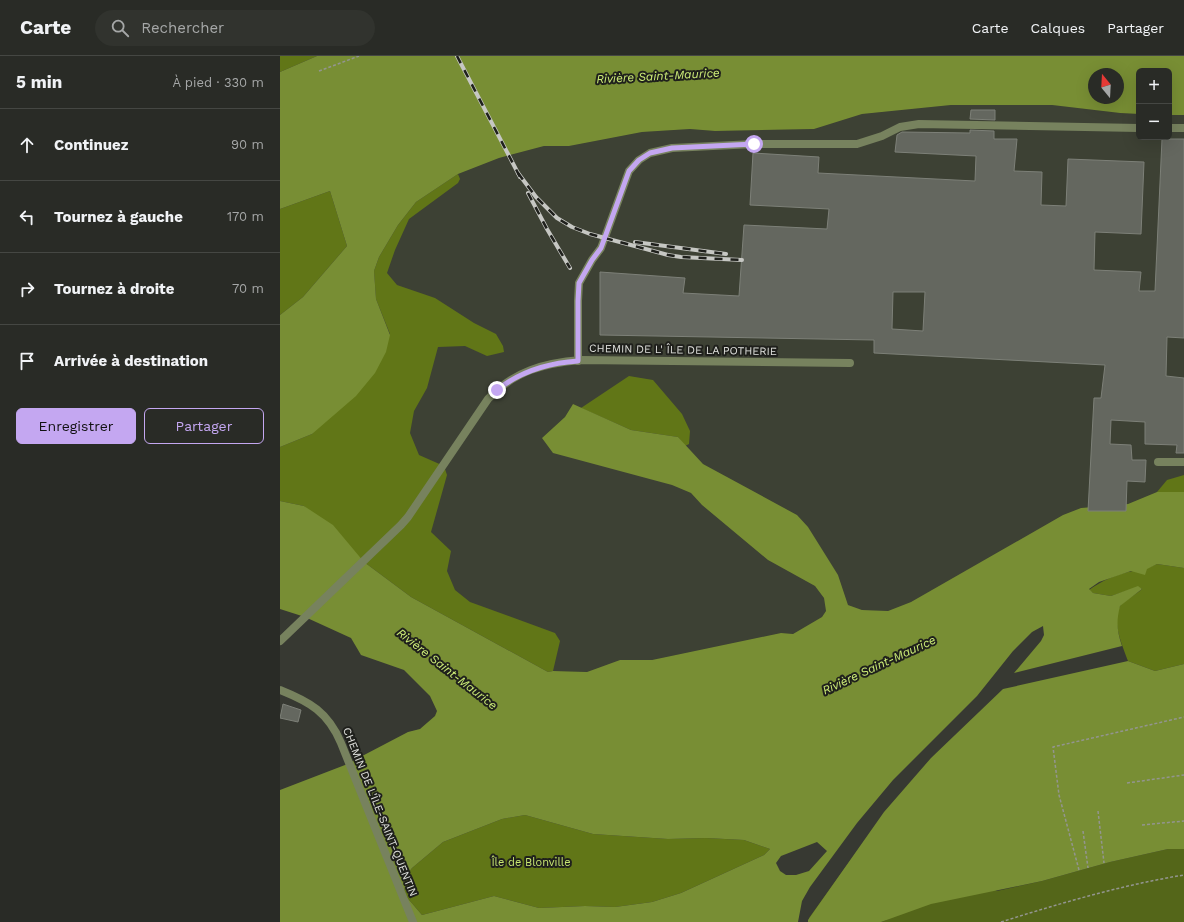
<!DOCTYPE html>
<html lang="fr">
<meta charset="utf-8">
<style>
body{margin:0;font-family:"Work Sans",sans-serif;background:#31332e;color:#f1f3f6}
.controls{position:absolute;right:12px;top:12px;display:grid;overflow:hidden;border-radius:6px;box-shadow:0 4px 16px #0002}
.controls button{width:36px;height:36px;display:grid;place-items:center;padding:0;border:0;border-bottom:1px solid #454743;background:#292b26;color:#f1f3f6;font:20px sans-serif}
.compass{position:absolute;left:808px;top:12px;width:36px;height:36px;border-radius:50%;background:#292b26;box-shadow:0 4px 16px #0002;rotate:342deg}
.stop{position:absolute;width:12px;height:12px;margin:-9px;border:3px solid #c4a7f1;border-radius:50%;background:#fff}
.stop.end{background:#c4a7f1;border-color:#fff;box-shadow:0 1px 4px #0008}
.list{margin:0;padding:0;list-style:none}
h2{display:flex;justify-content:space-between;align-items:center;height:52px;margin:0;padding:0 16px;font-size:17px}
h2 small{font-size:13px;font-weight:400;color:#a5a7a7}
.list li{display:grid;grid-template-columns:26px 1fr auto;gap:12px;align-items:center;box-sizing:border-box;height:72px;padding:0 16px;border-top:1px solid #454743}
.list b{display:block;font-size:15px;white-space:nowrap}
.list em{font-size:13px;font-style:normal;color:#a5a7a7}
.actions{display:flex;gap:8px;padding:12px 16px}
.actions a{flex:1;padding:9px 0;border:1px solid #c4a7f1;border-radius:6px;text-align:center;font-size:14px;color:#c4a7f1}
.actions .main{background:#c4a7f1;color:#111}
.icon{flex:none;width:22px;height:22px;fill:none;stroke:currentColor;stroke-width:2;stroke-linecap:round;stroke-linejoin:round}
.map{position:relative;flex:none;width:904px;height:866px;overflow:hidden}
header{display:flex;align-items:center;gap:24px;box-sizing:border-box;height:56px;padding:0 20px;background:#292b26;border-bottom:1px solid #454743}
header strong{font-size:19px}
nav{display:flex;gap:22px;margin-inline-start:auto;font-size:14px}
.search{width:280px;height:36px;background:#31332e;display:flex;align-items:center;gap:10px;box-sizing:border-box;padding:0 14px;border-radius:22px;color:#a5a7a7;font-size:15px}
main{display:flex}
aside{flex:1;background:#292b26}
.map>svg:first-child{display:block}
.built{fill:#3d4134}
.green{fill:#546619}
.forest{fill:#617617}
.water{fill:#788e34;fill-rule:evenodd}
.building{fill:#64675f;stroke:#7d8078;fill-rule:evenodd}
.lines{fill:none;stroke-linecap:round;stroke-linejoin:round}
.path{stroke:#93958f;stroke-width:1.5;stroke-dasharray:3 2;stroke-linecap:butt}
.minor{stroke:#77825e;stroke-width:8}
.rail-casing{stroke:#c6c7c3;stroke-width:4}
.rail{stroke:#1f201c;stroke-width:2.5;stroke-dasharray:8;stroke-linecap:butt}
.route{stroke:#c4a7f1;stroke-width:5}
.labels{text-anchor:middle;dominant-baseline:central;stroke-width:4;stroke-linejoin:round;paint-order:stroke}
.street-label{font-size:11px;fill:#e0e1dd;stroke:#1f201c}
.park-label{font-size:11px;fill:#c9e872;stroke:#1f201c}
.water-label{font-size:12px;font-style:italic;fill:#ceee78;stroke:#1f201c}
</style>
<header>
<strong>Carte</strong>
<div class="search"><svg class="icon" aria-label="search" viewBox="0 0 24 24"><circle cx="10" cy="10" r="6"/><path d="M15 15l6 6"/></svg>Rechercher</div>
<nav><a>Carte</a><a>Calques</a><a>Partager</a></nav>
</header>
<main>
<aside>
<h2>5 min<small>À pied · 330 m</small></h2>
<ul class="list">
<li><svg class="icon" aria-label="ahead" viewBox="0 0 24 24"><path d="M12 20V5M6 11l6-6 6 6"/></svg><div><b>Continuez</b></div><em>90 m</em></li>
<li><svg class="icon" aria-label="left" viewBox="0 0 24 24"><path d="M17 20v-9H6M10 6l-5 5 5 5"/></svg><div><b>Tournez à gauche</b></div><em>170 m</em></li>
<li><svg class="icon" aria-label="right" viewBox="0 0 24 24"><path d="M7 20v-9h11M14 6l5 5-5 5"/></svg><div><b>Tournez à droite</b></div><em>70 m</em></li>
<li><svg class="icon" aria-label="arrive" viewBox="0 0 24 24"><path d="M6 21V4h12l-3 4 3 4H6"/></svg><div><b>Arrivée à destination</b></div></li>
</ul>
<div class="actions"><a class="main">Enregistrer</a><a>Partager</a></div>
</aside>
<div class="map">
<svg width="904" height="866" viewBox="0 0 904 866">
<rect width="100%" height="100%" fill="#373932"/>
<!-- built -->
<path class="built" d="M671,49H772L840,57L859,58V81H889V59H904V436H877L848,448L801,452L783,459L631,546L608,555L582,554L568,549L558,519L517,459L423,408L405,390L351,374L293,348L285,361L262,382L392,429L411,437L422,449L488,504L535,530L544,542L546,555L542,561L513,578L501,577L372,604H340L307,616L273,615L268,616L24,450L0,445V391L32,378L94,215L136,146L178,118L219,102L264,90H289L362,76L410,73L435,75L534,73L582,58Z"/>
<!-- green -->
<path class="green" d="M595,770L717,835L762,825L830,806L888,793H904V866H601L609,863L599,866H530L529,862Z"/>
<!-- forest -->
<g class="forest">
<path d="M0,0H37L0,16Z"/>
<path d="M178,118L180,123L178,127L129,163L115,194L107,217L117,229L155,242L194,267L216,278L223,290L224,296L207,300L185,290L158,291L147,332L134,355L130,377L139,399L164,410L167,419L151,476L171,495L167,515L175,534L190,546L275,577L280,585L273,615L268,616L131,541L84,506L24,450L0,445V391L32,378L110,278L96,243L94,215L99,201L118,169L136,146Z"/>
<path d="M50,135L67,190L23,241L0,259V153Z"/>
<path d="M349,320L373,324L402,358L410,375L409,388L405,390L398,381L351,374L301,352Z"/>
<path d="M904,419V436H877L887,424Z"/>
<path d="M877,508L904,512V608L875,615L848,605C843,591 831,565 840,550C843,545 857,538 862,533L858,531L831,540L813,537L809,534C821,525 837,518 853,515C861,513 869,512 877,508Z"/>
<path d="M245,759L313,778L388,783L426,782L464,784L490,793L484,799L401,837L372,846L335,851L305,850L259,852L214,840L142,859L124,838L126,820L132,812L163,786L222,763Z"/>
</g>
<!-- water -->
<g class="water">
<path d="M37,0H904V59H889V15H859V58L840,57L772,49H671L582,58L534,73L435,75L410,73L362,76L289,90H264L219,102L178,118L136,146L118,169L99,201L94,215L96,243L110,279L106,296L95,317L76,340L32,378L0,391V259L23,241L67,190L50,135L0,153V16ZM814,18H838V42H814Z"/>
<path d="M293,348L351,374L398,381L423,408L517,459L528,471L558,519L568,549L582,554L608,555L631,546L783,459L801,452L848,448L877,436H904V512L877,508L867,513L865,519L851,515L819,526L809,533L813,537L831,540L858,530L862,533L840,550C836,566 837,575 842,590L734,617L761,585L764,579L763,570L752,576L733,595L697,640L613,724L577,767L530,831L522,845L518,866H0V734L65,709L128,676L140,673L155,660L157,655L150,640L124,614L81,599L71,582L25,561L0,553V445L24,450L53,469L84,506L131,541L268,616L273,615L307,616L340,604H372L501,577L513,578L542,561L546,555L544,542L535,530L488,504L422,449L411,437L392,429L273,397L262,382L285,361ZM245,759L313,778L388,783L426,782L464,784L490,793L484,799L401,837L372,846L335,851L305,850L259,852L214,840L142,859L124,838L126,820L132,812L163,786L222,763ZM537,786L547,795L529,815L516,819H506L500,815L496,807L501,800Z"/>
<path d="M848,605L875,615L904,608V793H888L830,806L762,825L651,848L601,866H528V864L604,756L651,702L723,633Z"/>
</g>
<!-- building -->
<g class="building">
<path d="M691,54H715V64L690,63Z"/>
<path d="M690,74L714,75V83H737L734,115L762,116L761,149L786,150L788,103L864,106L861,178L815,176L814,214L861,216L859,235H875L882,83H904V282L887,281L886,320L904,322V397H896L897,389L865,388V366L831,364L830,388L851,389L852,404H866L865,426L847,425L846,455H808L814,342H821L825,309L594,297V284L320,279V216L405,222L403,237L459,240L464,169L547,173L549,153L470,149L473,97L539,101L538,117L695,125L696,100L615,96L617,79L622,76L690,77ZM613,236H645L643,275L612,273Z"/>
<path d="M3,648L21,654L18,666L0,662Z"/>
</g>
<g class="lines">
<!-- path -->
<g class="path">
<path d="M39,15L79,0"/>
<path d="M847,727L904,719"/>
<path d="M818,755L824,807"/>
<path d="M862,769L904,765"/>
<path d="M803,775L808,812"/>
<path d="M799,814L779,739L773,691L904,661"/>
<path d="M721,866C781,847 842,829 904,819"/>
</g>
<!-- minor -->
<g class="minor">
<path d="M889,72H904"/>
<path d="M298,305V245L299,227L312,204L321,192L349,115L359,104L370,97L392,92L474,88H577L602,80L620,71L639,68L859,72"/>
<path d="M878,406H904"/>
<path d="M0,585L121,469L128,461L208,343C234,315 264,307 301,304L570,307"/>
<path d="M0,634C30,646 48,656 61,687L133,866"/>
</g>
<defs>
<g id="rail">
<path d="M177,0L240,121"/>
<path d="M238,117L256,141L277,162L292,171L310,178L388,199L401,201L462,204"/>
<path d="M248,137L267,173L290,212"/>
<path d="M355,186L446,198"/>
</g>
</defs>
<!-- rail casing -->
<use href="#rail" class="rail-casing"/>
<!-- rail -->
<use href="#rail" class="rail"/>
</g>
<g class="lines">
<!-- route -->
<path class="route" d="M217,334C241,315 267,307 298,305V245L299,227L312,204L321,192L349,115L359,104L370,97L392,92L474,88"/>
</g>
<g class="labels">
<!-- street labels -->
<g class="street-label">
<text transform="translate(403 294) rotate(1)">CHEMIN DE L' ÎLE DE LA POTHERIE</text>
<text transform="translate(100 756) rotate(68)">CHEMIN DE L'ÎLE-SAINT-QUENTIN</text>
</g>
<!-- park labels -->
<g class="park-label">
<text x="251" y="806">Île de Blonville</text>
</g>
<!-- water labels -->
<g class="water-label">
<text transform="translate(378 20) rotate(-3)">Rivière Saint-Maurice</text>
<text transform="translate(599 609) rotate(-25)">Rivière Saint-Maurice</text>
<text transform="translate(167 613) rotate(38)">Rivière Saint-Maurice</text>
</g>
</g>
</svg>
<div class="controls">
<button>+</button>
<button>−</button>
</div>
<svg class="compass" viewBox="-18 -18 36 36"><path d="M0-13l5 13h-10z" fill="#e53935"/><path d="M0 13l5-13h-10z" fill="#a5a7a7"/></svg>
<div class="stop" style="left:474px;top:88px"></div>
<div class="stop end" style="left:217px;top:334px"></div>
</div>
</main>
